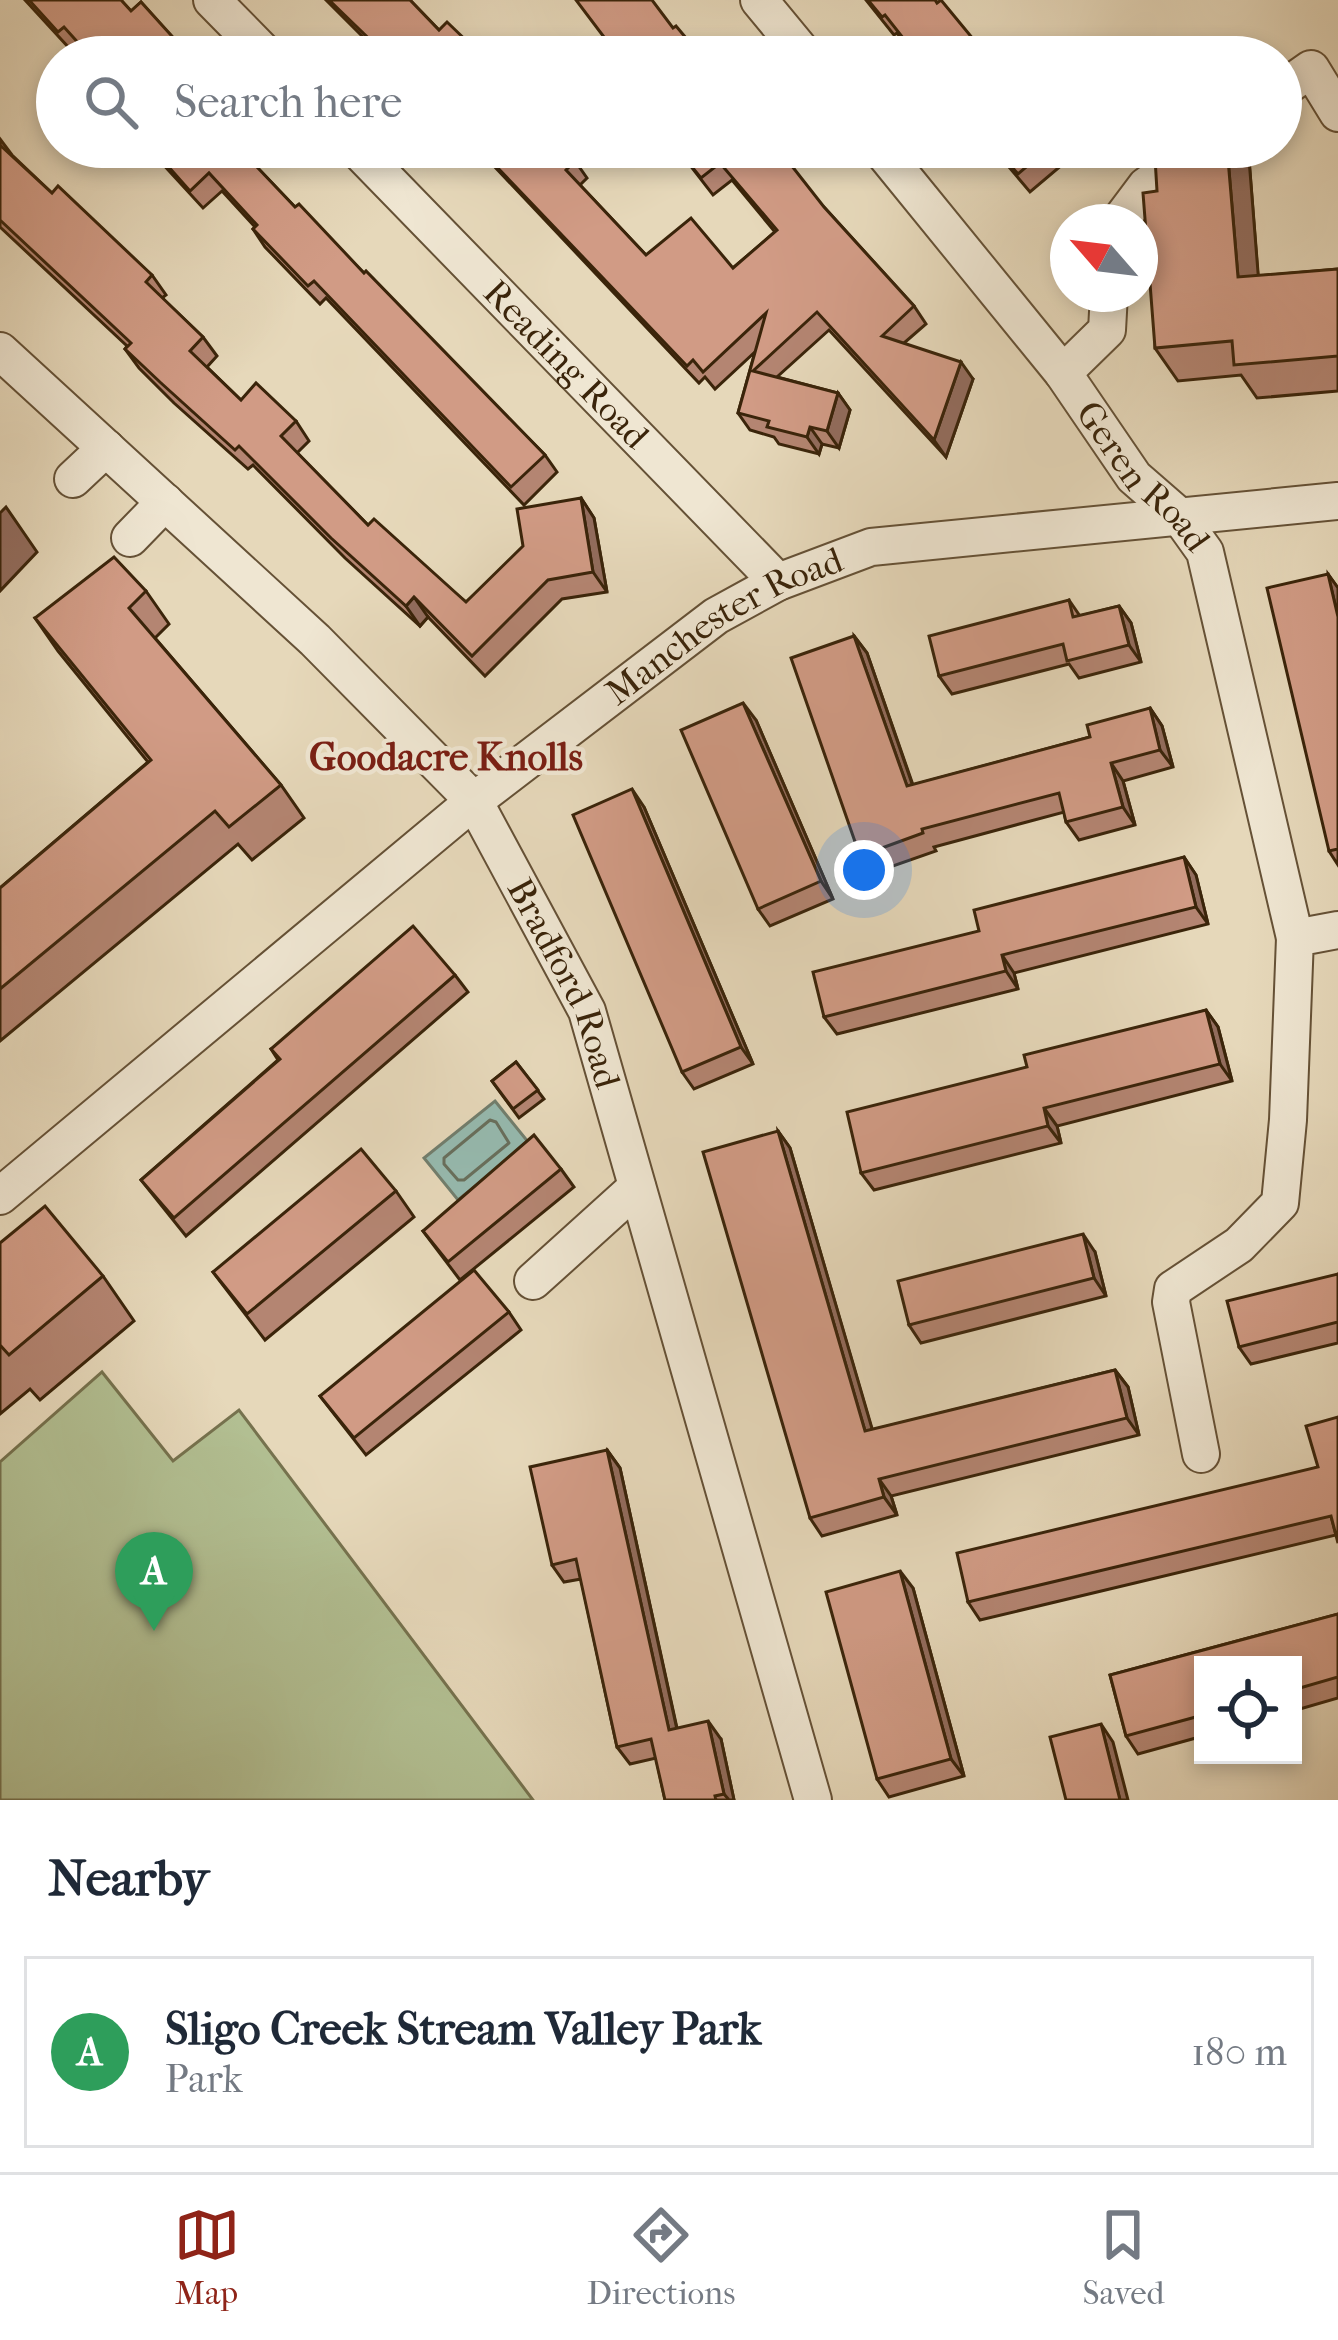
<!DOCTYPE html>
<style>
body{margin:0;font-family:"IM FELL French Canon",serif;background:#f2f2f3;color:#1f2937}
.controls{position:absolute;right:36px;bottom:36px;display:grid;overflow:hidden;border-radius:0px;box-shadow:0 6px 18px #0003}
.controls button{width:108px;height:108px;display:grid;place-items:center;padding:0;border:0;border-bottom:3px solid #e0e1e3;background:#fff;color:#1f2937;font:60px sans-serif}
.compass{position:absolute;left:1050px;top:204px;width:108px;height:108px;border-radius:50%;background:#fff;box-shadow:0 6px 18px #0003;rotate:298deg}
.you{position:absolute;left:864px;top:870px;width:42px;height:42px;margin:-30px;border:9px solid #fff;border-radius:50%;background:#1a73e8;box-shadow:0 0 0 18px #1a73e833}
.badge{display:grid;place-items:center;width:78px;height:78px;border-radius:50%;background:#8f2418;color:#fff;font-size:39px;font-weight:700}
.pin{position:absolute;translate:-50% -99px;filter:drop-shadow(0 3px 6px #0008)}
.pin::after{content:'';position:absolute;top:63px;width:42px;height:36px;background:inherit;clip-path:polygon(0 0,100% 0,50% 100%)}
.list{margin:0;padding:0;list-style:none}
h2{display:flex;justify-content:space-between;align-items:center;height:156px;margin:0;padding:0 48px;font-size:51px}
h2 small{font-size:39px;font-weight:400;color:#747a83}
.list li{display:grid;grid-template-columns:78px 1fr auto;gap:36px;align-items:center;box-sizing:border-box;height:192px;margin:0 24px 24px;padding:0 24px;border:3px solid #e0e1e3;border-radius:0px}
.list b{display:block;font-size:45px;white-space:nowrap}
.list p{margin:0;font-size:39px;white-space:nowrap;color:#747a83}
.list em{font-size:39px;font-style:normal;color:#747a83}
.icon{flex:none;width:66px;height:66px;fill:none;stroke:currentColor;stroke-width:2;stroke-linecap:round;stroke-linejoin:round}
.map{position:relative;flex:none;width:1338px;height:1800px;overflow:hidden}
.search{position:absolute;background:#fff;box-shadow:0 6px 18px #0003;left:36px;right:36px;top:36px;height:132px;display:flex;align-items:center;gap:30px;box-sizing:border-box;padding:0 42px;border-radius:66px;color:#747a83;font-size:45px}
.sheet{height:372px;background:#fff}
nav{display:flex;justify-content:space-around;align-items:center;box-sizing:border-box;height:168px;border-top:3px solid #e0e1e3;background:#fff;font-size:33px;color:#747a83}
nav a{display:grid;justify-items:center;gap:6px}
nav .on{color:#8f2418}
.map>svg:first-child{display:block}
.green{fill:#b2bf92;stroke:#76724e;stroke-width:3}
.water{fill:#96baaf;stroke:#717e6d;stroke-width:3}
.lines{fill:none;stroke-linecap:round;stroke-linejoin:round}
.shore{stroke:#686f5c;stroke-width:3}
.minor-casing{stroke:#655136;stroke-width:40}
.minor{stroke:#efe6d2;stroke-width:36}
.wall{fill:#b48572;stroke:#3a240a;stroke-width:3}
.shaded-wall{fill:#926c5d;stroke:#3a240a;stroke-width:3}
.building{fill:#d19b85;stroke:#3a240a;stroke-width:3}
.labels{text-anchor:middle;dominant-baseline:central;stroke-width:9;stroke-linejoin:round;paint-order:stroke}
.street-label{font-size:36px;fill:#3a240a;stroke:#efe6d2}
.neighbourhood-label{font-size:39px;font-weight:bold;fill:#7a1f14;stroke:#efe6d2}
</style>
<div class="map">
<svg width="1338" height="1800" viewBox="0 0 1338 1800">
<rect width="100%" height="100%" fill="#e6d8ba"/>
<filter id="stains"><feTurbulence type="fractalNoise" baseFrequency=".00167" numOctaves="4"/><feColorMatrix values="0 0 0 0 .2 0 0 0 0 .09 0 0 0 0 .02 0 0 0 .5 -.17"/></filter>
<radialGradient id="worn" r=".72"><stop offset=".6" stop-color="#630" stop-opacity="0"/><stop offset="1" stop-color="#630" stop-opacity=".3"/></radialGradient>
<!-- green -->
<path class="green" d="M102,1372L173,1461L239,1410L533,1800H0V1462Z"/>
<!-- water -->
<path class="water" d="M495,1101L529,1143L458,1200L424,1158Z"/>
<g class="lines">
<!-- shore -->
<path class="shore" d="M490,1120L496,1122L509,1143L464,1180H458L444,1164V1158Z"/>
<defs>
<g id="minor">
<path d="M212,0L268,57"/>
<path d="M759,0L806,57"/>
<path d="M1281,90L1311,69L1338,113"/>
<path id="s1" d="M355,147L778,582"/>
<path id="s2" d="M879,147L1063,373L1134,477L1180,517L1205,552L1295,938"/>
<path d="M1119,222L1146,186L1201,147"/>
<path id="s3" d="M0,351L315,640L474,801L587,1011L813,1800"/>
<path d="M1063,373L1107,330L1109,294"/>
<path d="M73,479L106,448"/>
<path d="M130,538L165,502"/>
<path id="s4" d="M0,1196L474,801L716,616L778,582L871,547L1338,501"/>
<path d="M533,1281L637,1187"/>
<path d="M1201,1454L1171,1302L1173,1289L1239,1245L1280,1203L1288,1120L1295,938L1338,930"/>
</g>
</defs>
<!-- minor casing -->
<use href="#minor" class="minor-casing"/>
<!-- minor -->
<use href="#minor" class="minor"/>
</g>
<!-- wall -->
<g class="wall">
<path d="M25,0H121L131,11L141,2L190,57H87L76,45L71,50Z"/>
<path d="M326,0H410L439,30L473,47L480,57H383Z"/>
<path d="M866,0H935L988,57H916L897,33L894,35Z"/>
<path d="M0,139L12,155L52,193L152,275L166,295L162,298L203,337L217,356L207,367L241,400L296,421L309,441L297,453L368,525L466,602L581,498L594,518L607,592L562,599L485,676L428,617L420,626L345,558L253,465L248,469L174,403L139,368L125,349L127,346L0,227Z"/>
<path d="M150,147H242L252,162L295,207L364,273L545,455L557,472L524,505L326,298L320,304L265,247L253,229L255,227L222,191L203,208L160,161Z"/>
<path d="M476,147H561L575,161L587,178L580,185L646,255L733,268L775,232L732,180L713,195L679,151L684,147L824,207L914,306L926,324L904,343L973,379L946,457L829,330L777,377L838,393L850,410L839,448L822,444L819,454L779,444L774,437L750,430L738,413L755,352L715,389L705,377L699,383Z"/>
<path d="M992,147H1060L1069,159L1030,192Z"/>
<path d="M1249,159L1258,276L1338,269V391L1257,398L1241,375L1178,381L1155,348L1157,191Z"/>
<path d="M1328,574L1338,588V865L1329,851Z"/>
<path d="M146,591L169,624L155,638L281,785L304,818L252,860L238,844L0,1041V888L148,762L58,651L35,618Z"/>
<path d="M1069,600L1080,616L1119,606L1131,623L1141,662L1079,678L1069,664L952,694L939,676Z"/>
<path d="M854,636L867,653L913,785L1090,737L1150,708L1162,726L1173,767L1123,781L1135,825L1079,840L1066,822L1064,812L934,847L936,851L873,873L860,856Z"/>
<path d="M756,720L833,899L770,926L758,909Z"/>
<path d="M644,807L753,1064L694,1089L682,1072Z"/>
<path d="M1184,857L1196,875L1208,924L1014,973L1018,989L837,1034L824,1017L979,931Z"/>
<path d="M455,975L468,992L186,1236L141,1180L278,1060L271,1049Z"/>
<path d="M1206,1010L1218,1027L1232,1081L1057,1126L1061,1143L874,1190L861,1173L1027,1067Z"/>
<path d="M516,1062L544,1099L519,1118L492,1081Z"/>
<path d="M778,1131L790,1148L872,1430L1115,1370L1128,1387L1139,1435L891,1496L897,1515L822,1536L810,1518Z"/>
<path d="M561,1169L574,1187L460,1280L423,1231Z"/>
<path d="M396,1191L414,1217L265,1340L213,1272Z"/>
<path d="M0,1243L103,1276L134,1321L40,1400L30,1389L0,1414Z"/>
<path d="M1095,1252L1106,1296L921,1343L909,1325Z"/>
<path d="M1338,1274V1343L1251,1364L1239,1347Z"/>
<path d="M509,1312L521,1330L366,1455L320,1396Z"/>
<path d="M607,1450L620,1468L677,1728L721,1739L734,1800H665L656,1758L630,1764L617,1747L581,1579L564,1582L552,1565Z"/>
<path d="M1318,1467L1336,1535L980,1620L968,1602Z"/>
<path d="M913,1588L964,1776L889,1797L877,1779Z"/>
<path d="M1338,1614V1698L1293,1711V1665H1203V1736L1138,1754L1126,1736L1110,1675Z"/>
</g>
<!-- shaded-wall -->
<g class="shaded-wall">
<path d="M1227,147H1240L1249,159L1261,310L1238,277Z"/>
<path d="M961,362L973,379L946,457L934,440Z"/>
<path d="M838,393L850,410L839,448L827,431Z"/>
<path d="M810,427L822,444L819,454L807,437Z"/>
<path d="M581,498L594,518L607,592L593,572Z"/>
<path d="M6,507L37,552L0,591V513Z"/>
<path d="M1328,574L1338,588V617Z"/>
<path d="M414,597L428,617L420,626L406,606Z"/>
<path d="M1119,606L1131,623L1141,662L1129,645Z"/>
<path d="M854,636L867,653L919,804L907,786Z"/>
<path d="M743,703L756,720L833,899L821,881Z"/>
<path d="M1150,708L1162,726L1173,767L1160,750Z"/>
<path d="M1111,763L1123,781L1135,825L1123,807Z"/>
<path d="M632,789L644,807L753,1064L741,1047Z"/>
<path d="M1184,857L1196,875L1208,924L1196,907Z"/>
<path d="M1002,955L1014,973L1018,989L1006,971Z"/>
<path d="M1206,1010L1218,1027L1232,1081L1220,1064Z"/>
<path d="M1044,1108L1057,1126L1061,1143L1048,1126Z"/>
<path d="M778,1131L790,1148L878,1449L865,1431Z"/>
<path d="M1083,1234L1095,1252L1106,1296L1094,1278Z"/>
<path d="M1115,1370L1128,1387L1139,1435L1127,1418Z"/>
<path d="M607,1450L620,1468L681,1748L669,1730Z"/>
<path d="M879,1479L891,1496L897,1515L884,1497Z"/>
<path d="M900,1571L913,1588L964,1776L951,1759Z"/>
<path d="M708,1721L721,1739L734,1800H729L724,1794Z"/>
<path d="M1101,1724L1113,1742L1128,1800H1120Z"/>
</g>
<!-- building -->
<g class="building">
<path d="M29,0H121L131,11L141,2L189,55L186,57H91L64,27L58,32Z"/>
<path d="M329,0H410L439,30L447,22L473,47L464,57H388Z"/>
<path d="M576,0H652L673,28L676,26L702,57H597L593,52L607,41Z"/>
<path d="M868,0H935L937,3L941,0L988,57H918L885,15L882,17Z"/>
<path d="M0,145L52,193L58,186L152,275L146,282L203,337L190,351L241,400L256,383L296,421L281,436L368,525L374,519L466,602L523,546L517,509L581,498L593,572L548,580L472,656L414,597L406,606L331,538L239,446L235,450L161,383L125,349L131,343L0,220Z"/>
<path d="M151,147H238L295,207L299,204L364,273L366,271L545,455L511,487L314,281L308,286L253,229L257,225L209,173L190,191Z"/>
<path d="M481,147H561L575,161L566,170L646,255L691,218L733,268L777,230L720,163L701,178L679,151L684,147H777L824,207L914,306L882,336L961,362L934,440L817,312L753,371L838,393L827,431L810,427L807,437L767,427L769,421L738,413L766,313L703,372L693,360L687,366L496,166L498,163Z"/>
<path d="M995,147H1050L1018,174Z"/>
<path d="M1175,147H1227L1238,277L1338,269V356L1234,365L1232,341L1155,348L1143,193L1157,191L1155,158Z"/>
<path d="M114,557L146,591L129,608L281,785L229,827L215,811L0,989V888L151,760L35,618Z"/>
<path d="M1328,574L1338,617V849L1329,851L1267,588Z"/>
<path d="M1069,600L1073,617L1119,606L1129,645L1067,661L1063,644L939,676L929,636Z"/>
<path d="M854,636L907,786L1090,737L1087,725L1150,708L1160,750L1111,763L1123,807L1066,822L1059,793L922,829L923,833L860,856L791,658Z"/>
<path d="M743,703L821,881L758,909L681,730Z"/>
<path d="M632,789L741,1047L682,1072L573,815Z"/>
<path d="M1184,857L1196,907L1002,955L1006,971L824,1017L813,972L979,931L974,910Z"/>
<path d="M413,926L455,975L174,1218L141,1180L280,1059L271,1049Z"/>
<path d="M1206,1010L1220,1064L1044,1108L1048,1126L861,1173L847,1112L1027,1067L1024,1055Z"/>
<path d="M516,1062L538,1090L513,1109L492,1081Z"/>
<path d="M778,1131L865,1431L1115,1370L1127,1418L879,1479L884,1497L810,1518L703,1152Z"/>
<path d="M534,1135L561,1169L448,1262L423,1231Z"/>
<path d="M361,1149L396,1191L247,1314L213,1272Z"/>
<path d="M45,1206L103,1276L9,1355L0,1345V1243Z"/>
<path d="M1083,1234L1094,1278L909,1325L898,1281Z"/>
<path d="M474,1270L509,1312L354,1438L320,1396Z"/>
<path d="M1338,1274V1322L1239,1347L1227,1301Z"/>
<path d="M1338,1417V1543L1331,1516L968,1602L957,1553L1318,1467L1306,1426Z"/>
<path d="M607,1450L669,1730L708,1721L724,1794L715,1796L716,1800H665L651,1739L617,1747L576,1559L552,1565L530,1467Z"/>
<path d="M900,1571L951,1759L877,1779L826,1592Z"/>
<path d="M1338,1614V1677L1293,1690V1665H1203V1715L1126,1736L1110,1675Z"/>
<path d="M1101,1724L1120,1800H1066L1050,1737Z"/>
</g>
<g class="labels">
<!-- street labels -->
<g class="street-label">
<text stroke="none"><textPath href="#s1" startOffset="303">Reading Road</textPath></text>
<text stroke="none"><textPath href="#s2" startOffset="423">Geren Road</textPath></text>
<text stroke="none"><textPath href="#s4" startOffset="924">Manchester Road</textPath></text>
<text stroke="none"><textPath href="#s3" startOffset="858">Bradford Road</textPath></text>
</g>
<!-- neighbourhood labels -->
<g class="neighbourhood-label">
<text x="446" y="757">Goodacre Knolls</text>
</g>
</g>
<rect width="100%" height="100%" filter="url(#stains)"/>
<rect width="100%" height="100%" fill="url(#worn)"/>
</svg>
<div class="controls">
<button><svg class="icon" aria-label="locate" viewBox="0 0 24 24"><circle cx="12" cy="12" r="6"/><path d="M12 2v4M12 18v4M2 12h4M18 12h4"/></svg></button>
</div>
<svg class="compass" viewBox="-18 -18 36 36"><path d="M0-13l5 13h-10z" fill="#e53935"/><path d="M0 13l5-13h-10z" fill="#747a83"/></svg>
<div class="you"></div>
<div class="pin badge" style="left:154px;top:1631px;background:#2e9e5b">A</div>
<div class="search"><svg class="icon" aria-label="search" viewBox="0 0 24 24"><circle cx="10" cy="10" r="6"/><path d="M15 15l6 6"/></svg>Search here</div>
</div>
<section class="sheet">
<h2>Nearby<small></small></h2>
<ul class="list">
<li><span class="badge" style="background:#2e9e5b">A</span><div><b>Sligo Creek Stream Valley Park</b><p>Park</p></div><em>180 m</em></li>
</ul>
</section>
<nav>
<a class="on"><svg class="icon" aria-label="map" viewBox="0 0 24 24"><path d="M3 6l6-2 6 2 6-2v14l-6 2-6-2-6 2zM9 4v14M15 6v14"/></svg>Map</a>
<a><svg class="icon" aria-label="directions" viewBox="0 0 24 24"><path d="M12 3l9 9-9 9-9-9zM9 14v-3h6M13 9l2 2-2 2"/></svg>Directions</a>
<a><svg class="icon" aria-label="saved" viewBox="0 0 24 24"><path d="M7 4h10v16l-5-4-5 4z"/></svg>Saved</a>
</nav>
